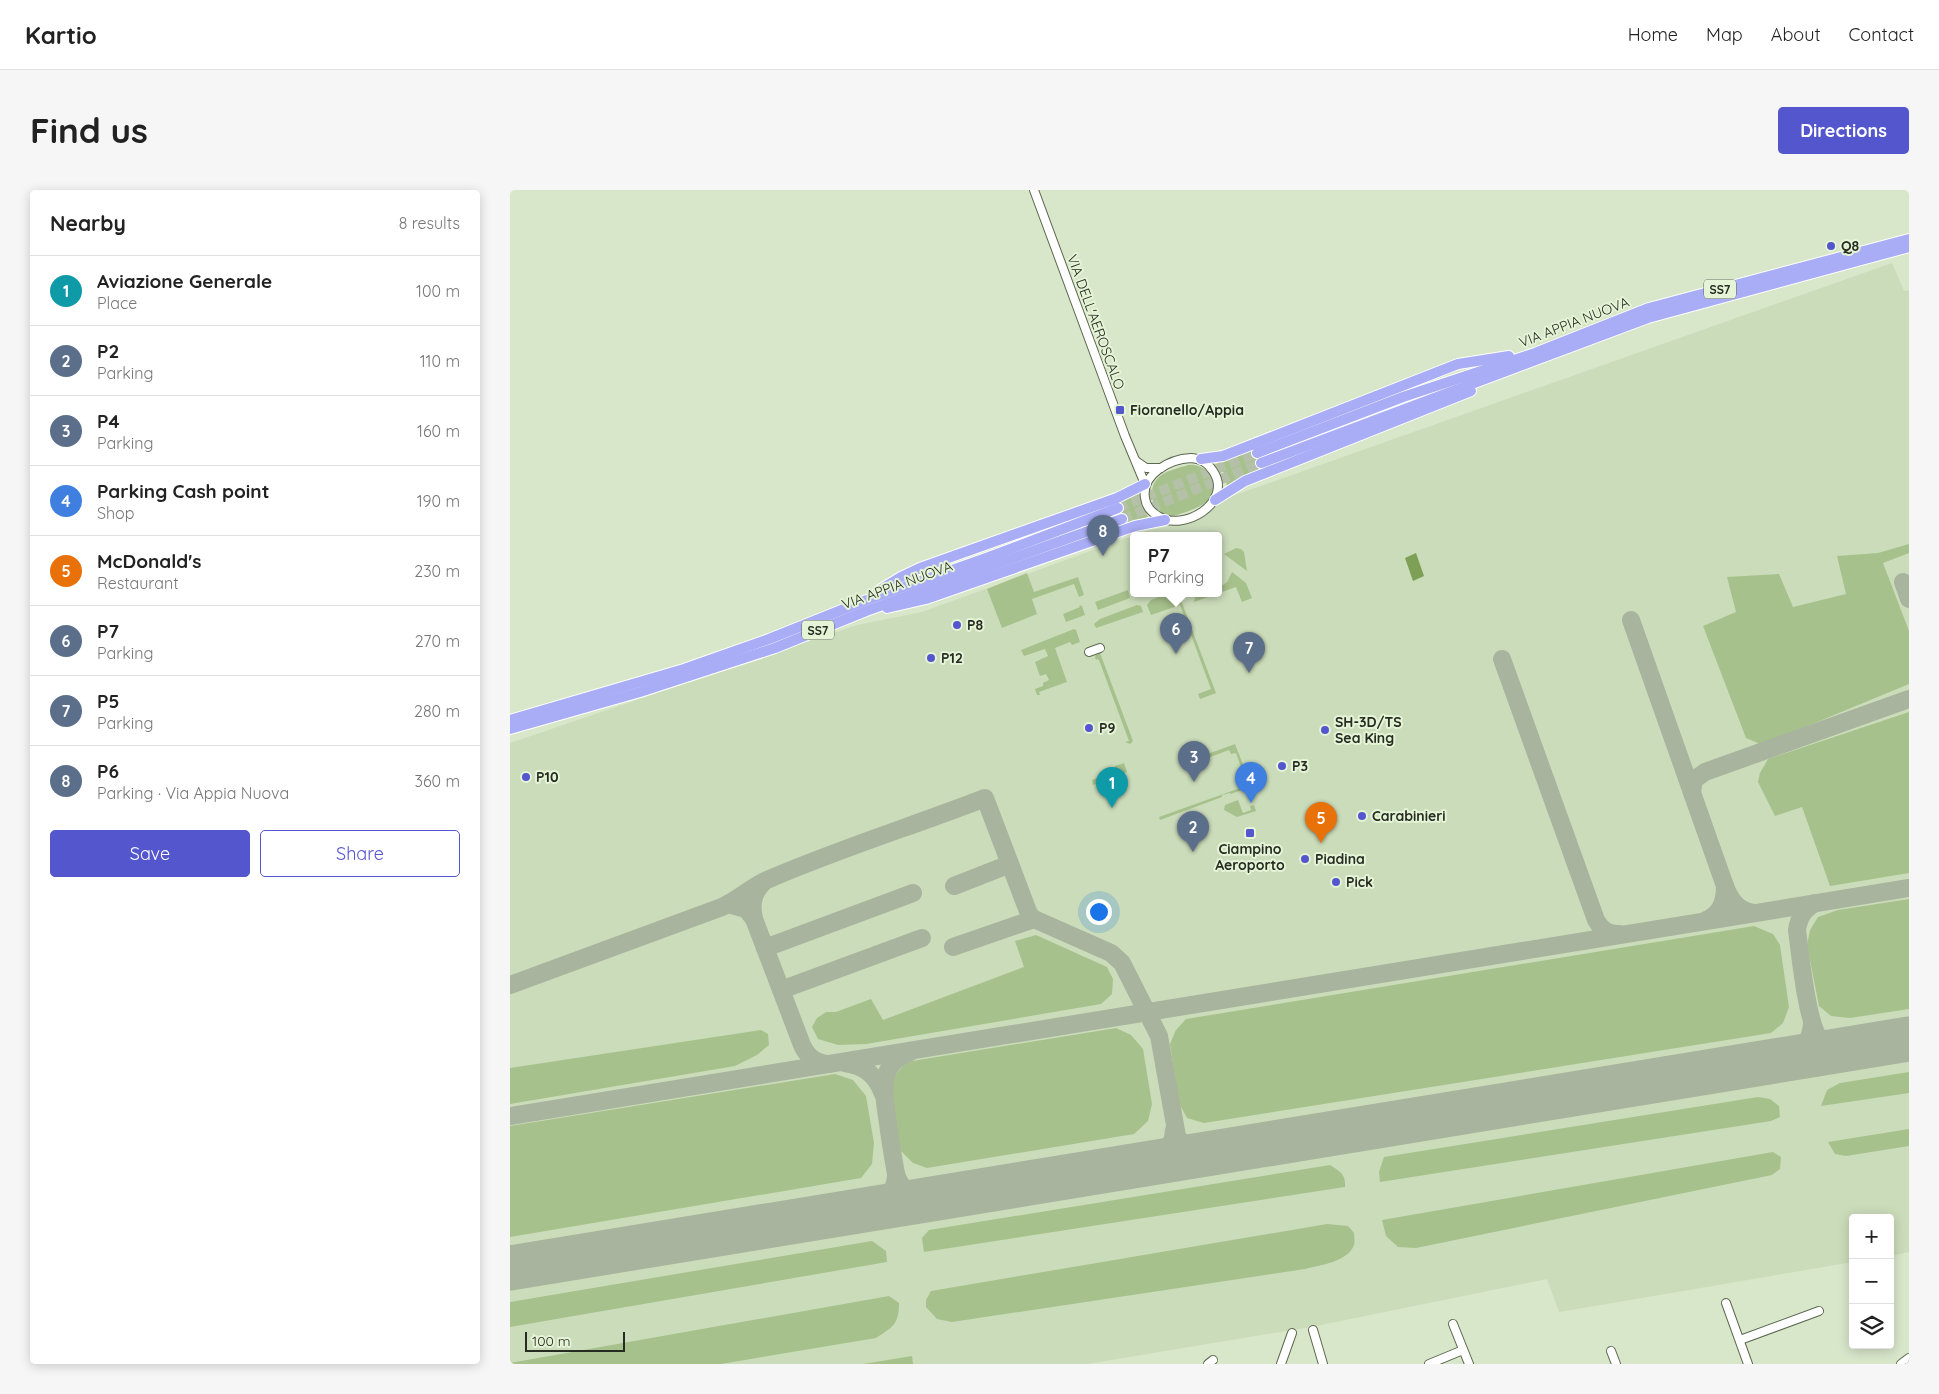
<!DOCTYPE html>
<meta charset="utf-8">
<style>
body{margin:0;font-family:Quicksand,sans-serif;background:#f6f6f6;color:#222}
.controls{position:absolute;right:15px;bottom:15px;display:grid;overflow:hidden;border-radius:5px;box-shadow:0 2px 12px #0003}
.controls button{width:45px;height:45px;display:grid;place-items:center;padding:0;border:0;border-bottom:1px solid #e0e0e0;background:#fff;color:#222;font:25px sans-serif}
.scale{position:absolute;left:15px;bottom:12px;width:100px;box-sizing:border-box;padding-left:5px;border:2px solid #262c21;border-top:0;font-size:14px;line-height:18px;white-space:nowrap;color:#262c21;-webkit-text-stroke:4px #e5f3d7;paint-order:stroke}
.you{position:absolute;left:588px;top:721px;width:18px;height:18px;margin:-12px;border:4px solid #fff;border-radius:50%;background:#1a73e8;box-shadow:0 0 0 8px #1a73e833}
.badge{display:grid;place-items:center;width:32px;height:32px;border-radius:50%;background:#5456cd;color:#fff;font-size:16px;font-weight:700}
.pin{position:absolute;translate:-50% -41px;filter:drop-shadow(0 1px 2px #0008)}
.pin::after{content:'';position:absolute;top:26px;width:18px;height:15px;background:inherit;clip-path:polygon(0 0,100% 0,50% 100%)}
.popup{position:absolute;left:620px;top:342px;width:92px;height:65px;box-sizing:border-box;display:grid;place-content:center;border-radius:5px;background:#fff;filter:drop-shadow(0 1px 4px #0005);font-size:16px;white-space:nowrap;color:#767676}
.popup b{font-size:19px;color:#222}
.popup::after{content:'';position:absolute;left:50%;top:100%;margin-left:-10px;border:10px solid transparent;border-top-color:#fff}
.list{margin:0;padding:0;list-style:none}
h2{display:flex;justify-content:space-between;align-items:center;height:65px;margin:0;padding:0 20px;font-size:21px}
h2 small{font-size:16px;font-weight:400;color:#767676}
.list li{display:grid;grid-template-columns:32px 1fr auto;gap:15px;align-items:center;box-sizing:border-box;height:70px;padding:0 20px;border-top:1px solid #e0e0e0}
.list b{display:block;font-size:19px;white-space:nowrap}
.list p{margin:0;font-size:16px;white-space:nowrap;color:#767676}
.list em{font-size:16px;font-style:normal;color:#767676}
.actions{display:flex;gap:10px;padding:15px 20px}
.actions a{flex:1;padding:11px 0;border:1px solid #5456cd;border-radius:5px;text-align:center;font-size:18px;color:#5456cd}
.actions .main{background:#5456cd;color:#fff}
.icon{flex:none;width:28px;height:28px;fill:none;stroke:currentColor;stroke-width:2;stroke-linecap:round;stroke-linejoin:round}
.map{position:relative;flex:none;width:1399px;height:1174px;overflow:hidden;border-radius:5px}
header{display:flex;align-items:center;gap:30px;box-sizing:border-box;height:70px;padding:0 25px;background:#fff;border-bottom:1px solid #e0e0e0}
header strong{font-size:24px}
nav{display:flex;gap:28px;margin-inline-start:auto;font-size:18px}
.intro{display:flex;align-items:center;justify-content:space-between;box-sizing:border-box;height:120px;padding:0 30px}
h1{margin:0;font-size:35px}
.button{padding:12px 22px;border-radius:5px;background:#5456cd;color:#fff;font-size:18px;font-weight:700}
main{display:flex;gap:30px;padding:0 30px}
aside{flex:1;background:#fff;border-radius:5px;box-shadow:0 2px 12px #0003}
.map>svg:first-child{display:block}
.built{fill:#cbdcba;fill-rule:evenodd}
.green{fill:#a7c18c}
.water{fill:#7ea056}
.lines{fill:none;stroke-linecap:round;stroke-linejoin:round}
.taxiway{stroke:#a8b49d;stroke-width:18}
.runway{stroke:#a8b49d;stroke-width:45}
.major-tunnel{stroke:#b4c1a8;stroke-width:10;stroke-dasharray:10 5;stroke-linecap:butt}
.minor-casing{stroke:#5c6850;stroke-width:10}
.major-casing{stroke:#fff;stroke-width:12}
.minor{stroke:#fff;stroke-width:8}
.major{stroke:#a9adf6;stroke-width:10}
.poi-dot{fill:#5456cd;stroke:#e5f3d7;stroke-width:2}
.labels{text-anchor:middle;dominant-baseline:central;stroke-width:4;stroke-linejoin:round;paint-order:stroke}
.shield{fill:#e5f3d7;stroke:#5f6858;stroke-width:1}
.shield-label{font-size:12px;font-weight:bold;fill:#262c21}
.poi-label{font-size:14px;font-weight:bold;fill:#262c21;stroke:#e5f3d7;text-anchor:start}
.street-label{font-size:14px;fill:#262c21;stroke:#e5f3d7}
</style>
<header>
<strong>Kartio</strong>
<nav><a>Home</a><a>Map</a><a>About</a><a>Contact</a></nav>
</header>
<div class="intro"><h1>Find us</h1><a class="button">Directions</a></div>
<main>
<aside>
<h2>Nearby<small>8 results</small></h2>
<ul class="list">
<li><span class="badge" style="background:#0f9aa8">1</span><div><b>Aviazione Generale</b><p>Place</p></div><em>100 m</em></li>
<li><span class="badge" style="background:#5c6f8a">2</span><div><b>P2</b><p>Parking</p></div><em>110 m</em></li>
<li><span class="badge" style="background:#5c6f8a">3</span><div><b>P4</b><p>Parking</p></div><em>160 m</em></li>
<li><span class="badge" style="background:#3f7fe0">4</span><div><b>Parking Cash point</b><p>Shop</p></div><em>190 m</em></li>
<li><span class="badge" style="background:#e8710a">5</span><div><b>McDonald's</b><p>Restaurant</p></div><em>230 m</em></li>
<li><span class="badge" style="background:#5c6f8a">6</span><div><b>P7</b><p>Parking</p></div><em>270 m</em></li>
<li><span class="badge" style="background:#5c6f8a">7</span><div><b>P5</b><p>Parking</p></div><em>280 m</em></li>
<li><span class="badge" style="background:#5c6f8a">8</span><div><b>P6</b><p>Parking · Via Appia Nuova</p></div><em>360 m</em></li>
</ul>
<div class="actions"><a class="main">Save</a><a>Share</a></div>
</aside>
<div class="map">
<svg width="1399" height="1174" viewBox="0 0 1399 1174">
<rect width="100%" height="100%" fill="#d8e6ca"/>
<!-- built -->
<path class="built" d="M1382,73L1394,101L1399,100V1062L1380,1066V1028H1343V1072L1049,1122L1037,1089L806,1136L577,1174H0V553L347,435L412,422L636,341L681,332L714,309ZM624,345H708V403H624Z"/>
<!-- green -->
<g class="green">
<path d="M744,259L753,279L717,296L714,283L707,272Z"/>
<path d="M678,275C697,273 712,294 698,310C692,317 677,322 667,325C647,330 634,304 647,289C654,281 668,278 678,275Z"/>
<path d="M628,304L632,317L638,327L616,334L608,313Z"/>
<path d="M1399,354V363L1373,373L1399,441V494L1266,549L1250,554L1236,548L1193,436L1226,422L1217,387L1269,384L1283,417L1336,404L1327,366L1368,363Z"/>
<path d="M726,358L731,359L734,362L737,381L714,364Z"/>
<path d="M722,382L736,393L742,408L732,412L726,397L684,412L686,403H708L709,398L717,392Z"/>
<path d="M517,383L524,402L568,387L574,405L569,407L564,394L522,409L527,424L492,438L477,399Z"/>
<path d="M618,400L620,408L588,420L585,412Z"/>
<path d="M659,403L660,405L666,403L669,405L706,503L690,509L688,504L701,499L670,415L641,425L637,415L641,410Z"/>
<path d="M569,415L572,416L575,425L556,432L553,424L570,417Z"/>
<path d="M627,415L631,416L633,422L586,438L584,434L590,429Z"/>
<path d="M564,439L566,440L570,452L562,455L560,452L545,458L557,492L529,502L530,505H527L525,499L533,496V493L539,490L536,484L530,486L525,472L538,466L535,459L514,466L511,460Z"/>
<path d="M586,463H590L623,551L620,554L615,552L619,551L589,470L585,469Z"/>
<path d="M1399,522V683L1320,696L1292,617L1265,626L1248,592L1250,583L1258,569Z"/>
<path d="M725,554L741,595L740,597L737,598V595L726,563L721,564L719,560L695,569V565Z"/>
<path d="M614,573L617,582L583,595L582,590L606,581L605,576Z"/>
<path d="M733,597L734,599L721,604L720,603L712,605V607L650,630L649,627Z"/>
<path d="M728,610L733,623L741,620L740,616L744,615L746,621L727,627L714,620L715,615Z"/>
<path d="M1399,709V819L1340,828L1321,826L1309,816L1297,755L1300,740L1308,727L1328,720Z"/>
<path d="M1244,736L1263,744L1270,755L1279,817L1273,833L1261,843L694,933L677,928L669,913L660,854L666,840L676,829Z"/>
<path d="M526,745L597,777L603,789L602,804L591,814L356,854L328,855L308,849L302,837L307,828L316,822H326L361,809L373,830L514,777L505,751Z"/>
<path d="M606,838L621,845L633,859L642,914L638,931L624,944L417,978L403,973L391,961L379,905L385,886L396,872Z"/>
<path d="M251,840L258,844L259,855L247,865L225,876L0,914V878Z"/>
<path d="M1399,882V903L1311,916L1317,900L1330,893Z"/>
<path d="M325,884L343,890L356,906L364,953L362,974L351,988L0,1047V936Z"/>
<path d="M1248,907L1260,909L1269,916L1270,927L1261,931L870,992L869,982L874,967Z"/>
<path d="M1399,939V956L1336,966L1325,964L1318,952Z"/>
<path d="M1263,962L1271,967L1270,979L1262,985L906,1058L888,1057L876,1046L872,1030Z"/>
<path d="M820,975C831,982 836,985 835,997L414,1062L412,1048L419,1040Z"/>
<path d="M817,1034L838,1036L844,1043C844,1046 845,1052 844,1055C838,1072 810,1075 795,1079L442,1132L427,1129L416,1117V1110L421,1101Z"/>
<path d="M362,1051L376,1061L377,1072L0,1137V1112Z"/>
<path d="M379,1106L389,1113C389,1134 383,1137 366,1148L211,1174H0V1173Z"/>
<path d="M402,1166L403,1174H353Z"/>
</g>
<!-- water -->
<path class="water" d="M906,363L914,386L903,391L895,368Z"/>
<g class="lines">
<!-- taxiway -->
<g class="taxiway">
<path d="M1393,392L1399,409"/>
<path d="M1121,430L1215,696"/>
<path d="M992,469L1086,730C1091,739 1098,745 1109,744"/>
<path d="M1182,602L1184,590L1195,582L1399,509"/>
<path d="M444,696L500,674"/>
<path d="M1305,713C1294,719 1289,727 1287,740C1290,762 1297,835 1310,849C1315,855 1323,858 1330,860"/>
<path d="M218,714L236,719L244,729C241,715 242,704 253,693"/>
<path d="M244,729L292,855C297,866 306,874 319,874"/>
<path d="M1196,730C1211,724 1215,711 1215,696C1221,711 1228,721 1244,723"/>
<path d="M443,757L524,729"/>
<path d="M255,758L403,703"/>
<path d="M0,795L212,717C228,710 241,697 257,690C328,659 403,636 475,608L519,724L524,729L601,763L612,773L649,846L667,946C675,960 687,963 703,963"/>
<path d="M271,800L412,748"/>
<path d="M400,862C366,875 374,905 378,933C380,950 383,967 386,984C392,1002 403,1007 421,1009"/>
<path d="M1278,868C1294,860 1300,852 1302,834"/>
<path d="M335,873C355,876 366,885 373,904"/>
<path d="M0,926L1399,698"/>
<path d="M632,974C651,968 663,961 664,940"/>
<path d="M359,1019C375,1013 386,1002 386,984"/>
</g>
<!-- runway -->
<path class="runway" d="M0,1078L1399,849"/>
<!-- major-tunnel -->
<g class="major-tunnel">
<path d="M608,318L747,263"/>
<path d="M612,329L751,273"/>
</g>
<defs>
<g id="minor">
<path d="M524,0L615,246L635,294"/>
<path d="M681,268C691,269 697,272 703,281C724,312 673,343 648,326C641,322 636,316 635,308C631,284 660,269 681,268Z"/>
<path d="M626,271L636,278H651"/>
<path d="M579,462L590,458"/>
<path d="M1216,1113L1238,1174"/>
<path d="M943,1134L959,1174"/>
<path d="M803,1140L813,1174"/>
<path d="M1230,1150L1309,1121"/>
<path d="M1101,1161L1106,1174"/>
<path d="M698,1174L703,1170"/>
<path d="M771,1174L782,1143"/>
<path d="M919,1174L953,1160"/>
<path d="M1391,1174L1399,1168"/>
</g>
<g id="major">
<path d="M747,263L893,207L1025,163L1139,118L1399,49"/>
<path d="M691,269L713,266L948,174L999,166"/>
<path d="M751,273L1138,128L1399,57"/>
<path d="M705,310L735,291L961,201"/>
<path d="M368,401L391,387L410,378L607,308L635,294"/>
<path d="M377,418L416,409L625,336L655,330"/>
<path d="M0,530L174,479L259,449L354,411L479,367L608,318"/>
<path d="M0,539L130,502L265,458L356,421L612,329"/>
</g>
</defs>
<!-- minor casing -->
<use href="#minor" class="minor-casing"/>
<!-- major casing -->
<use href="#major" class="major-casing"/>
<!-- minor -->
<use href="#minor" class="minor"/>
<!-- major -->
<use href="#major" class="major"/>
</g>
<!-- markers -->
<g class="poi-dot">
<circle cx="1321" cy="56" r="5"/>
<rect x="605" y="215" width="10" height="10" rx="2.5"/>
<circle cx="447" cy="435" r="5"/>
<circle cx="421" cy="468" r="5"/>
<circle cx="579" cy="538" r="5"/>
<circle cx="815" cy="540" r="5"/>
<circle cx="772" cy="576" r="5"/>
<circle cx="16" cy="587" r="5"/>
<circle cx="852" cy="626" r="5"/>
<rect x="735" y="638" width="10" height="10" rx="2.5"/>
<circle cx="795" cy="669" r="5"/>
<circle cx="826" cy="692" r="5"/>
</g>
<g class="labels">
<!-- shield labels -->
<g class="shield">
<rect x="1194" y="89.5" width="32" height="19" rx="4"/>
<rect x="292" y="430.5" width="32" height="19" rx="4"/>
</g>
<g class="shield-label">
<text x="1210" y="99">SS7</text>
<text x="308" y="440">SS7</text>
</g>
<!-- poi labels -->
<g class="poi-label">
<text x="1331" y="56">Q8</text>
<text x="620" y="220">Fioranello/Appia</text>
<text x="457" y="435">P8</text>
<text x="431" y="468">P12</text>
<text x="825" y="532">SH-3D/TS<tspan x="825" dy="16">Sea King</tspan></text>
<text x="589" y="538">P9</text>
<text x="782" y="576">P3</text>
<text x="26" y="587">P10</text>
<text x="862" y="626">Carabinieri</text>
<text x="740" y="659" text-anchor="middle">Ciampino<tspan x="740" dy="16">Aeroporto</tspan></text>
<text x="805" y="669">Piadina</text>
<text x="836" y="692">Pick</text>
</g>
<!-- street labels -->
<g class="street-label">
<text transform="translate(586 132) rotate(70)">VIA DELL'AEROSCALO</text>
<text transform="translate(1064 132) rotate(-21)">VIA APPIA NUOVA</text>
<text transform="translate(387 395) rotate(-20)">VIA APPIA NUOVA</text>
</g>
</g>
</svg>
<div class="controls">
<button>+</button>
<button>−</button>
<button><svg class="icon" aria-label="layers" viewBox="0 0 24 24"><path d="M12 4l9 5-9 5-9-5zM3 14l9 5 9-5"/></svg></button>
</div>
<div class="scale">100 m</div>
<div class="you"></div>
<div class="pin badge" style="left:602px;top:618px;background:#0f9aa8">1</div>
<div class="pin badge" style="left:683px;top:662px;background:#5c6f8a">2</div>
<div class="pin badge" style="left:684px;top:592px;background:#5c6f8a">3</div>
<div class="pin badge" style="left:741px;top:613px;background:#3f7fe0">4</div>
<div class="pin badge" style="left:811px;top:653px;background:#e8710a">5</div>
<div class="pin badge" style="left:666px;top:464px;background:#5c6f8a">6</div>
<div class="popup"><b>P7</b>Parking</div>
<div class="pin badge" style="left:739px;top:483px;background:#5c6f8a">7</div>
<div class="pin badge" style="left:593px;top:366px;background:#5c6f8a">8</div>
</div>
</main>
